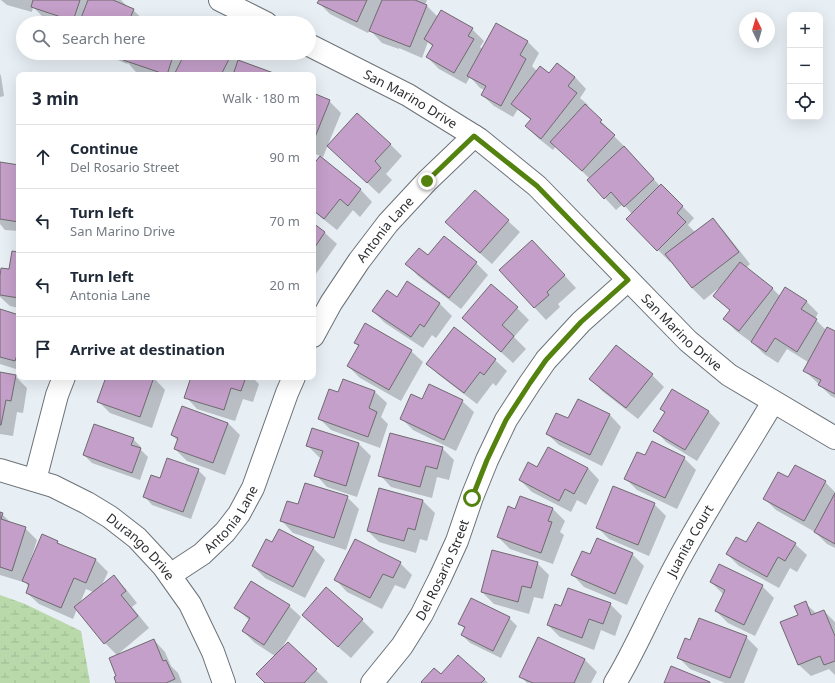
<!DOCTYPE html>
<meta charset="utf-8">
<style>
body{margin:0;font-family:"Noto Sans",sans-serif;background:#f6f6f7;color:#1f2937}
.controls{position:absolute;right:12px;top:12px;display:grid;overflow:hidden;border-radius:8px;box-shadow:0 4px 16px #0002}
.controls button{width:36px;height:36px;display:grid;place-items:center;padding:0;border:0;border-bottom:1px solid #e0e1e3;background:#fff;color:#1f2937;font:20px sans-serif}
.compass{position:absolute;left:739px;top:12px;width:36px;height:36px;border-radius:50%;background:#fff;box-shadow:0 4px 16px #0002;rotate:355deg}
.stop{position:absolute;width:12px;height:12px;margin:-9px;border:3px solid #54820e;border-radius:50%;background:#fff}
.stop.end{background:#54820e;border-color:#fff;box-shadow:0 1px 4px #0008}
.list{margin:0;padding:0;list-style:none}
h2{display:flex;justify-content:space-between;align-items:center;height:52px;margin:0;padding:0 16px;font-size:17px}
h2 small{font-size:13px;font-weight:400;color:#747a83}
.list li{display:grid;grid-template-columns:26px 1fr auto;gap:12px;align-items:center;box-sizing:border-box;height:64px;padding:0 16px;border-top:1px solid #e0e1e3}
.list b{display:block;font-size:15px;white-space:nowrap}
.list p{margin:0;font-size:13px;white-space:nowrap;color:#747a83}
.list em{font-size:13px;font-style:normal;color:#747a83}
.icon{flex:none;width:22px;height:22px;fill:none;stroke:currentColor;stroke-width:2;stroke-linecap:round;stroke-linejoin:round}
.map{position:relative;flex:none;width:835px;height:683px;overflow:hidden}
.search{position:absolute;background:#fff;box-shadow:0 4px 16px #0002;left:16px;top:16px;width:300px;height:44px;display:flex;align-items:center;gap:10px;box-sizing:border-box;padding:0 14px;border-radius:22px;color:#747a83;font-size:15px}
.panel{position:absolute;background:#fff;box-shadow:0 4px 16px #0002;left:16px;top:72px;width:300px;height:308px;border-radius:8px}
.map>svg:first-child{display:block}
.wetland{fill:url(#wetland-marsh)}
.shadow{fill:#0003;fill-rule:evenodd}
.building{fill:#c49fc9;stroke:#706a70}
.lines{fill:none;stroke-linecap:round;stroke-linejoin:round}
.minor-casing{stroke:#6c7278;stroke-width:24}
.minor{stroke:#fff;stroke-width:22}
.route{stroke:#54820e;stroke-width:5}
.labels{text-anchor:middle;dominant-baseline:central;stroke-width:4;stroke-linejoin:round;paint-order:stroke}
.street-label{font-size:13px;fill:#2b2d30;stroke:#f7fbfe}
</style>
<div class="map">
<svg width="835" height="683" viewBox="0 0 835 683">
<defs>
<pattern id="wetland-marsh" width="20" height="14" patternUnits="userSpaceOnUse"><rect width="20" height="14" fill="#b9d9ab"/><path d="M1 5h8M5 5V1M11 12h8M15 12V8" fill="none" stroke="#9fbb93"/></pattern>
</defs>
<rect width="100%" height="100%" fill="#e7eef4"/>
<!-- wetland -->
<path class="wetland" d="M0,595L25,604L81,631L90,683H0Z"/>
<!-- shadow -->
<g class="shadow">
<path d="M1,0H121L127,6V7L133,10L145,21V22L147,23H58L44,18L33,7L32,12L7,5Z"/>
<path d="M319,0H427L425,5L427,6L438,17L441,11L472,29L484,41L480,47L483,49L527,41L539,53L532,66L537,71L549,74L575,77L586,89L580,98L588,105L586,107L613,133L612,134L626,148H625L660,186L661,185L694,218L688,225L695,232L712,219L724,231L750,264L746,268L772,288L781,297L806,301L818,313L815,319L826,330L835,333V398L831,396L804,370L808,362L787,349L778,363L764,354L752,342H751L736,331L724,319L731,312L714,296L720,287L704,300L692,288L671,260L670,262L627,219L632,214L623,204L616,210L605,198L590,179L556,146L553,150L538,138L526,126L531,120L518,109L513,117L494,106L482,95L485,90L480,88L470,77L466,84L439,69L427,57L433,47L428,42L422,58L399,48V49L382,43L370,30L368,33L330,14L319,3Z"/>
<path d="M101,53H229L239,62L276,75H145L136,72L128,63L127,64Z"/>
<path d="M0,74L1,76L4,96L0,97Z"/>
<path d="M313,95L329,101L341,113L323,157L313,153Z"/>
<path d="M390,144L402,156L386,174L392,180L379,194L328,146Z"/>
<path d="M320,157L361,190L372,202L360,217L353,210L337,230L313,211V166Z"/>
<path d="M0,166H19V231L5,230L0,224Z"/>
<path d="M508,221L520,232L492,264L458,234L447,222Z"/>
<path d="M313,225L325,233L337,244L313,278Z"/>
<path d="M19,253V308L10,306L0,297V282L10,270Z"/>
<path d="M544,253L576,288L558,304L560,307L546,320L500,270Z"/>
<path d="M429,257L476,263L488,275L461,309L418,276L407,264Z"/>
<path d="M408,282L440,304L452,316L436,338L432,335L423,348L385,323L373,311L397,298Z"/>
<path d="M492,285L517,308L529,320L514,337L526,349L513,363L475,329L463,318Z"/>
<path d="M0,310L19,316V370L0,364Z"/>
<path d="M355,342L411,351L423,362L401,401L360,378L348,366L359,347Z"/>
<path d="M616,346L652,375L664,387L638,419L602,391L591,379Z"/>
<path d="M495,360L507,371L496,386L493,383L477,404L439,375L427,364Z"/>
<path d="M0,373L15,376L27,388L23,413L17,412L13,436L0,434Z"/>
<path d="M107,377H150L154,378L165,390L152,428L110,413L98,401Z"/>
<path d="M192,377H252L259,384L253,402L243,399L235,421L197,409L186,397Z"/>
<path d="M375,392L387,403L381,417L388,424L380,448L331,430L319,418L339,393Z"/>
<path d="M422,400L462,401L474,412L456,451L413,430L401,418Z"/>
<path d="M578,400L610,415L621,427L602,466L559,445L547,434L568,420Z"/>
<path d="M661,409L708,411L720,423L697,461L666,442L655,430L665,413Z"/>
<path d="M228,423L240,435L225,475L187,461L175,449L178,441L172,435Z"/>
<path d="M313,429L359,444L371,456L357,497L327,487L316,475L321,458L319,457L308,446Z"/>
<path d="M133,439L141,447L140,449L148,457L140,480L92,463L84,455Z"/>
<path d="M442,448L454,460L449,480L437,477L432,498L391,487L380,475Z"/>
<path d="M684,458L696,470L677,509L637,490L625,478Z"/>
<path d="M538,468H588L599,480L586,505L577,500L571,512L532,492L520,480Z"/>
<path d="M198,470L206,478L191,519L152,505L145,497L160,480Z"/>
<path d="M789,478L825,482L835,492V548L827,544L815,532L776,510L765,499Z"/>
<path d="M380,489L423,501L435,513L427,541L420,539L416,553L379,542L368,531Z"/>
<path d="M347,497L359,509L346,550L293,533L282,521L299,506Z"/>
<path d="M521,497L553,509L565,521L560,532L564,535L553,564L510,549L498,537L516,510Z"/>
<path d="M654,504L666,516L649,556L609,539L597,527Z"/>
<path d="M0,513L2,514L12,524L25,528L37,540L30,562H32L57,542L61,546L96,560L108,572L102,585L113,576L125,588L137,603L132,607L149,628L117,655L105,643L77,609L73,619L39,604L27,593L29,587L24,581L23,582L0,575ZM86,589L93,592L80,603Z"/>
<path d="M747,543L795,544L807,555L797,572L790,568L779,588L739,566L727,554Z"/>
<path d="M313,548L325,560L305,598L265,578L253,566Z"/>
<path d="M632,554L644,566L627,605L584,587L573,575L590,555Z"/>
<path d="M400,563L412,575L405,589L395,585L382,609L347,592L336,580Z"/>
<path d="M537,563L549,575L543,599L534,597L529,614L494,604L482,592Z"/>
<path d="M711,582L762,586L774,598L755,636L728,623L716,611L723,594Z"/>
<path d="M805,603L817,614L824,611L835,622V675L829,669L811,676L799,665L782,623L799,615Z"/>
<path d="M610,604L622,616L615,636L601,630L594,650L560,637L548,625L561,607Z"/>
<path d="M289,606L301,617L280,651L288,643L328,682L327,683H266L275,656L255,643L243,631L250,621L235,607Z"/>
<path d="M303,615L362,620L374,632L351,658L315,627Z"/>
<path d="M509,618L517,626L501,658L470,643L462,635L465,629L460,624Z"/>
<path d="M746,637L758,649L744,683H725L690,669L678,657L691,641Z"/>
<path d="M538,639L585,660L597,672L591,683H527L520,676Z"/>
<path d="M154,640L165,652L171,666L178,673L182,683H117Z"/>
<path d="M484,679L488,683H423Z"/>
</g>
<!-- building -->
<g class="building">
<path d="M33,0H80L73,21L31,7Z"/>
<path d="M88,0H113L134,9L128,23H79Z"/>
<path d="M319,0H367L357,22L317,3Z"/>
<path d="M382,0H415L427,5L410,47L369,31Z"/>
<path d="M441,10L473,28L468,36L474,39L454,73L426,57L433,45L424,39Z"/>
<path d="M137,19L150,23H136Z"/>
<path d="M496,23L528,41L520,55L526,59L501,106L481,95L486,86L467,76Z"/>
<path d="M126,53H174L167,75L123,60Z"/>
<path d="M185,53H232L221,75H174Z"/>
<path d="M238,60L279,75H233Z"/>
<path d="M557,63L575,77L568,86L577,93L541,139L525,126L531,119L511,104L540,66L549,73Z"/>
<path d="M313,93L330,100L313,142Z"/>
<path d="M585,104L602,120L600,122L615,135L582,171L550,142Z"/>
<path d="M357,113L391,144L375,161L381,168L367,183L327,146Z"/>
<path d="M624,146L654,179L624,207L611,192L604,199L587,180Z"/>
<path d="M320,156L361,189L348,206L340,199L324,219L313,210V165Z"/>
<path d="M0,162L19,165V222L0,219Z"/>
<path d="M661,184L683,206L677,213L686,222L657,251L626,219Z"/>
<path d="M475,190L509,220L480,253L445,222Z"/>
<path d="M713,218L739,252L692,288L665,254Z"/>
<path d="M313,223L325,232L313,250Z"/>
<path d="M444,236L477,262L449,298L405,264L419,248L428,255Z"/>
<path d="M532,240L565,275L547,292L549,295L534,308L499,270Z"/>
<path d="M12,251L19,252V298L0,295V276L1,268L9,269Z"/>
<path d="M740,262L773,288L739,331L723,319L730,310L713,296Z"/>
<path d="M407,281L440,303L424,327L420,324L411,337L372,311L387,290L397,297Z"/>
<path d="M491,284L518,307L502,325L514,336L501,352L462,318Z"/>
<path d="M785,287L807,301L801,309L817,319L797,352L775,338L766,352L751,342Z"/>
<path d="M0,309L19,315V349L15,361L0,357Z"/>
<path d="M365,323L412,350L389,390L347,366L359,345L354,343Z"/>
<path d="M454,327L496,359L484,375L480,372L464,393L426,364Z"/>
<path d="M827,327L835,331V394L818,385L821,380L803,371Z"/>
<path d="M616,345L653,374L626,408L589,379Z"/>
<path d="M0,372L16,375L11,401L6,400L1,425H0Z"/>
<path d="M106,377H154L140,417L97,402Z"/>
<path d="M191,377H246L241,391L231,388L224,410L184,398Z"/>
<path d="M343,379L375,391L369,408L377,412L368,437L318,419L329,389L338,392Z"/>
<path d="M429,384L463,400L444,440L400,419L411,394L422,399Z"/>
<path d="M672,389L709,411L685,450L653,431L665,412L660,409Z"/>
<path d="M578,399L610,414L590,455L546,434L556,413L568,418Z"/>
<path d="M182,406L228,423L213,463L174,449L178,438L171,435Z"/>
<path d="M94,424L134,438L131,445L141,448L132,473L83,455Z"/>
<path d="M312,428L359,443L346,486L314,476L323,451L306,446Z"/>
<path d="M390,433L443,447L437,469L426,466L420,487L378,476Z"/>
<path d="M652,441L685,457L665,498L624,479L637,452L645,455Z"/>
<path d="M548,447L588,468L574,494L565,489L559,501L519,480L528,462L537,467Z"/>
<path d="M167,458L199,469L183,512L143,497L151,475L160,478Z"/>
<path d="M795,465L826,481L804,521L763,499L778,472L788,477Z"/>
<path d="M305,483L348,496L334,538L280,521L287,501L298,504Z"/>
<path d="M613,486L655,503L638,545L596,528Z"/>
<path d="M379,488L423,500L415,530L408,528L404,541L367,531Z"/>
<path d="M835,493V544L814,532Z"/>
<path d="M520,496L553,508L548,521L552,522L541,553L497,537L508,506L515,509Z"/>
<path d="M0,512L3,513L1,519L26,527L12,571L0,567Z"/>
<path d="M758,522L796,543L785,561L778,557L767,577L726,554L736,537L746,542Z"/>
<path d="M279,529L314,547L293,587L252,566L266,539L272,542Z"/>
<path d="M42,534L58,541L57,543L96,559L86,583L74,578L61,608L26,593L29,584L22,581Z"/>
<path d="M597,538L633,553L615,594L571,575L582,551L590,554Z"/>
<path d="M355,539L401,562L393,578L383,574L370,598L334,580Z"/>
<path d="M492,550L538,562L531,588L522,586L518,602L481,592Z"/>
<path d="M719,564L763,585L744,625L715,611L725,590L710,582Z"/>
<path d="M114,575L126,591L121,595L138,616L104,644L74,607Z"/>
<path d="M251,581L290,605L264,645L242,631L250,618L234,608Z"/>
<path d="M326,587L363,619L338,647L302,615Z"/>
<path d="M568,588L611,603L603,624L589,619L582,638L547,625L555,604L561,606Z"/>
<path d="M471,598L510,617L493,651L461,635L465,627L458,624Z"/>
<path d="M806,601L811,615L824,610L835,636V661L824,665L820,656L798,665L780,622L798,615L794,606Z"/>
<path d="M699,618L747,636L730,678L677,658L685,638L690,640Z"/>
<path d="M538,637L585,659L574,683H533L519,677Z"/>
<path d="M154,639L163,661L166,660L175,679L166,683H116L114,677L116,676L109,658Z"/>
<path d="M288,642L317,669L304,683H265L256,674Z"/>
<path d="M458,655L485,679L481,683H422L421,682L434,668L441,674Z"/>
<path d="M671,666L710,682V683H664Z"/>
</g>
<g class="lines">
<defs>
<g id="minor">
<path d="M220,0L266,23"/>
<path id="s1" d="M309,45L408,95L479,139L537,186L688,341L729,375L835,438"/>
<path id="s2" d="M313,336L331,303L359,261L388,223L427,181L474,136"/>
<path id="s3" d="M0,470L53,486L87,503L110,517L137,538L163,566L190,604L213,652L224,683"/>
<path d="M35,480L57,395L64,377"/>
<path id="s4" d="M170,575L202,554L225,532L239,514L253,488L287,393L294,377"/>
<path id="s5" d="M372,683L402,646L422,614L440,578L457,541L472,497L487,460L506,420L530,383L546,360L581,322L628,280"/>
<path id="s6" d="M615,683C635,650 650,614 668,580C699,519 738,461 773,402"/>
</g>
</defs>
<!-- minor casing -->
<use href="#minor" class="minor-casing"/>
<!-- minor -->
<use href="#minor" class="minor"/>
</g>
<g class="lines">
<!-- route -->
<path class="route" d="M427,181L474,136L537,186L628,280L581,322L546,360L530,383L506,420L487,460L472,498"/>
</g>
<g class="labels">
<!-- street labels -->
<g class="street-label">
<text stroke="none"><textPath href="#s1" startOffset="115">San Marino Drive</textPath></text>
<text stroke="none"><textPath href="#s2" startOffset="129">Antonia Lane</textPath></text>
<text stroke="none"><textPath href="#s1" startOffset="475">San Marino Drive</textPath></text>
<text stroke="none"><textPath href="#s4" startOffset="84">Antonia Lane</textPath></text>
<text stroke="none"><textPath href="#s6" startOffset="161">Juanita Court</textPath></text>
<text stroke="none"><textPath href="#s3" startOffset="163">Durango Drive</textPath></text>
<text stroke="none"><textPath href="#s5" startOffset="134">Del Rosario Street</textPath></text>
</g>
</g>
</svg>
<div class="controls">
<button>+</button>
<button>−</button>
<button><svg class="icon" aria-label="locate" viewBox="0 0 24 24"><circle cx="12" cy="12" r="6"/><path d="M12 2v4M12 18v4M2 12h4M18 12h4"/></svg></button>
</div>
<svg class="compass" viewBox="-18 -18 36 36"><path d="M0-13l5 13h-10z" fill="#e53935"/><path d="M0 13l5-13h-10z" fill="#747a83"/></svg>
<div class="stop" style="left:472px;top:498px"></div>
<div class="stop end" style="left:427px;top:181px"></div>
<div class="search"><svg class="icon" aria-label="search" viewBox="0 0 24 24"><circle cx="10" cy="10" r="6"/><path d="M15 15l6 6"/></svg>Search here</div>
<section class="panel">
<h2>3 min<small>Walk · 180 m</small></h2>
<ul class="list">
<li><svg class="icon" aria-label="ahead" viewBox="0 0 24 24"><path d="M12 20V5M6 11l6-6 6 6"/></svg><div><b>Continue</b><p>Del Rosario Street</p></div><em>90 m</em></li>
<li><svg class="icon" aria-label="left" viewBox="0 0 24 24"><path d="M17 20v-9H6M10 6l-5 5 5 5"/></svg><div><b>Turn left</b><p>San Marino Drive</p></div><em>70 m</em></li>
<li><svg class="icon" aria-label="left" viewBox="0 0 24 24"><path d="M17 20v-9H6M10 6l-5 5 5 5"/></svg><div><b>Turn left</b><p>Antonia Lane</p></div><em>20 m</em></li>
<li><svg class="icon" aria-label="arrive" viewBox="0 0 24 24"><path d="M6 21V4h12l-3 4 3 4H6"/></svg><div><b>Arrive at destination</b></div></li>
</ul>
</section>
</div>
